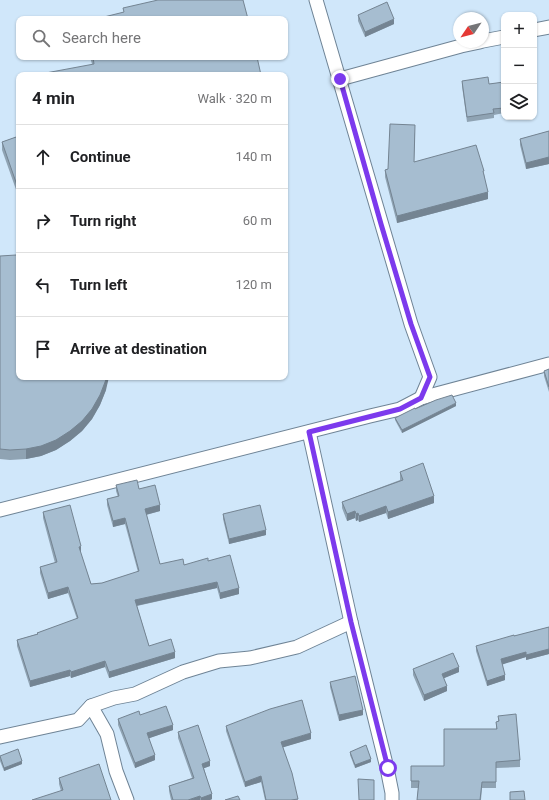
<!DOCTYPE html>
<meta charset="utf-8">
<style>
body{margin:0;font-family:Roboto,sans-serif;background:#f6f6f6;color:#202124}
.controls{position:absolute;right:12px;top:12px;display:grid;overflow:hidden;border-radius:8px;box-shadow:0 1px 3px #0004}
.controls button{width:36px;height:36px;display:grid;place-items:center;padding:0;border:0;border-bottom:1px solid #e0e0e0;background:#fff;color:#202124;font:20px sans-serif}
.compass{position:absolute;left:453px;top:12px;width:36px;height:36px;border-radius:50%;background:#fff;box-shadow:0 1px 3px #0004;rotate:235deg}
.stop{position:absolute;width:12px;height:12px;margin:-9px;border:3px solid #7c3aed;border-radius:50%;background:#fff}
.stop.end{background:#7c3aed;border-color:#fff;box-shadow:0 1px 4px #0008}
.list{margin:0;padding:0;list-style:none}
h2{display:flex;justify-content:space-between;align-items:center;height:52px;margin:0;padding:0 16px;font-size:17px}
h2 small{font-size:13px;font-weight:400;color:#757577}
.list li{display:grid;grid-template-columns:26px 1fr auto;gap:12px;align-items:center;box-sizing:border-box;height:64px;padding:0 16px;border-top:1px solid #e0e0e0}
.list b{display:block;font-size:15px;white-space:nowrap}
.list em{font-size:13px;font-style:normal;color:#757577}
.icon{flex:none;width:22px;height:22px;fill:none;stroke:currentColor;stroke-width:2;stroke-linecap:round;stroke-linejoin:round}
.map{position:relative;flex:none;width:549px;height:800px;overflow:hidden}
.search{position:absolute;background:#fff;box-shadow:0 1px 3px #0004;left:16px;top:16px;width:272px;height:44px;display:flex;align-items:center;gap:10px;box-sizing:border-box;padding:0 14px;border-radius:8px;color:#757577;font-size:15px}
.panel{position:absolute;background:#fff;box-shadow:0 1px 3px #0004;left:16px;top:72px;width:272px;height:308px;border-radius:8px}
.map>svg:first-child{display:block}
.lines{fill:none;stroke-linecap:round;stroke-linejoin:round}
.street-casing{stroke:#6f8496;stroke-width:15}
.street{stroke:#fff;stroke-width:13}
.wall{fill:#8fa3b3}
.shaded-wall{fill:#748492}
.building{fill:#a6bdd0;stroke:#748492}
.route{stroke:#7c3aed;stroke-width:5}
</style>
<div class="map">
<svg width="549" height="800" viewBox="0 0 549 800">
<rect width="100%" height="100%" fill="#d0e7fa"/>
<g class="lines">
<defs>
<g id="street">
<path d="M316,0L411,324L430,377L421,398"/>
<path d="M534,30L549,27"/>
<path d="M483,41L504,37"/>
<path d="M340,79L461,46L480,42"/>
<path d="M309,432L351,622L387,768L392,793V800"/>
<path d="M0,510L370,416L400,409L421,398L549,364"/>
<path d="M91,706L107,734L116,771L127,800"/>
<path d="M0,737L78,720L91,706L114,698L135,694L183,672L219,661L250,658L297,647L351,622"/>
</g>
</defs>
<!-- street casing -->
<use href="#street" class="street-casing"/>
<!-- street -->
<use href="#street" class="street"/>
</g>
<!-- wall -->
<g class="wall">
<path d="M358,15L394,24L365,37L358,21Z"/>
<path d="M90,57H257L92,64Z"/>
<path d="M462,81L489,84L504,82V113L494,115V118L467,122L462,86Z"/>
<path d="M549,131V164L526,169L520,145V139Z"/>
<path d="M415,132L414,162L484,174L488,199L397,223L385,177V170L388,169Z"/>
<path d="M19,136V198L2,150V142Z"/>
<path d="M0,256L106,390L100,405L92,419L82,431L70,441L56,450L41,456L26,459L10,460L0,459Z"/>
<path d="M549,369V392L544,376V371Z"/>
<path d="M456,406L402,433L395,420V418L415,409Z"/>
<path d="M400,472L434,503L388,519L386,513L359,522L358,520L356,521L355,518L347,521L342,508V502L400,480Z"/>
<path d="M116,485L139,489L160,511L146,515L160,564L184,565L208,561L239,594L220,599L217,588L137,606L149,646L175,658L109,678L105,667L71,678L70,676L30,687L17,646V640L37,634V633L77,619L68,593L48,599L40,573V567L55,563L43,518V512L81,552H80L91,584L102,583L138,572L125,524L113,527L107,505V499L118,497L116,491Z"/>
<path d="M223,514L266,535L229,544L223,519Z"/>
<path d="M549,627V654L526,660V657L502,664L505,680L487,686L476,651V646Z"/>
<path d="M413,669L459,672L444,678L447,691L424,701L413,675Z"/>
<path d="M330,682L363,715L339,721L330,687Z"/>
<path d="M140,715L173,730L149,738L155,760L135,768L118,725V719Z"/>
<path d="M498,716L520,760V767L496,768V788H482L481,800H417L418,788H411V766H444L496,729V722H498Z"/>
<path d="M226,726L311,739L283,747L298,800H265L261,782L245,787L226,731Z"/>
<path d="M178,732L210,766L204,768L212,799L210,800H171L169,791V786L192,778L178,738Z"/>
<path d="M350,752L371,762L355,768L350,755Z"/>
<path d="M0,756L22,764L4,771L0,761Z"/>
<path d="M59,778L111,800L61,791L59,784Z"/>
</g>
<!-- shaded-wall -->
<g class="shaded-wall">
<path d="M394,19V24L365,37V32Z"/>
<path d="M549,157V164L526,169V163Z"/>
<path d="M488,192V199L397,223V216Z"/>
<path d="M107,377H109L106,390L100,405L92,419L82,431L70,441L56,450L41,456L26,459V449Z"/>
<path d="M456,403V406L402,433V430Z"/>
<path d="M434,496V503L388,519V512Z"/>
<path d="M160,505V511L145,515V509Z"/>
<path d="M386,506V513L359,522V516Z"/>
<path d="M355,511V518L347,521V514Z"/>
<path d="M358,513V520L356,521V514Z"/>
<path d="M125,518V524L113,527V521Z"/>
<path d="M266,530V535L229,544V539Z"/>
<path d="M81,546V552L79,553V547Z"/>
<path d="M217,582V588L135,606V600Z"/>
<path d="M68,587V593L48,599V593Z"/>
<path d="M239,588V594L220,599V593Z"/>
<path d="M549,649V654L526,660V655Z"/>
<path d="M175,652V658L109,678V672Z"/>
<path d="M526,652V657L501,665V659Z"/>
<path d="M105,661V667L71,678V672Z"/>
<path d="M459,667V672L442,679V674Z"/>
<path d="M70,670V676L30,687V681Z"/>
<path d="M505,675V680L487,686V681Z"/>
<path d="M447,686V691L424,701V695Z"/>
<path d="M363,710V715L339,721V715Z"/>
<path d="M173,725V730L147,739V733Z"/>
<path d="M311,733V739L281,748V742Z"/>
<path d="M155,755V760L135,768V763Z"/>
<path d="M371,759V762L355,768V765Z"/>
<path d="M22,761V764L4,771V768Z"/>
<path d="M210,761V766L202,769V764Z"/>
<path d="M261,776V782L245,787V782Z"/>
<path d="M212,794V799L210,800H201V798Z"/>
<path d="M200,796V800H188Z"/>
</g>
<!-- building -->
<g class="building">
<path d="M158,0H243L248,19H96L124,12L123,8Z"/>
<path d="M387,2L394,19L365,32L358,15Z"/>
<path d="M93,57H257L261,75H35L94,64Z"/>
<path d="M488,77L489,84L504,82V108L493,109L494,113L467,117L462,81Z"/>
<path d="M390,124L415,125L414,162L476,145L484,171H483L488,192L397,216L385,170L388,169Z"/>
<path d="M549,131V157L526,163L520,139Z"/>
<path d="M19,136V191L2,142Z"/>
<path d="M16,255L19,256V377H107L100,395L92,409L82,421L70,431L56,440L41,446L26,449L10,450L0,449V256Z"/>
<path d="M549,369V387L544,371Z"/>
<path d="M452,395L456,403L402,430L395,418L415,408V409L436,400Z"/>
<path d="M423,463L434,496L388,512L386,506L359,516L358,513L356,514L355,511L347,514L342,502L403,480L400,472Z"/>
<path d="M137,480L139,489L155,485L160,505L145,509L160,564L183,559L184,565L208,558V561L230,555L239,588L220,593L217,582L135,600L149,646L171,639L175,652L109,672L105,661L71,672L70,670L30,681L17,640L38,634L37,633L78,618L68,587L48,593L40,567L57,562L43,512L70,505L81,546L79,547L91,584L102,583L139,571L125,518L113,521L107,499L119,496L116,485Z"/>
<path d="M260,505L266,530L229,539L223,514Z"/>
<path d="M549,627V649L526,655V652L501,659L505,675L487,681L476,646L514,635V636Z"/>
<path d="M453,653L459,667L442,674L447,686L424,695L413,669Z"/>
<path d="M355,676L363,710L339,715L330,682Z"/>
<path d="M302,700L311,733L281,742L292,773L298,799L291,800H266L261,776L245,782L226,726L270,709Z"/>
<path d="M166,706L173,725L147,733L155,755L135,763L118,719L139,711L140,715Z"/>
<path d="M516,714L520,760L496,762V782H482L480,800H417L419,781H411V766H444V729H497L496,722L499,721L498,716Z"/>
<path d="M198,725L210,761L202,764L212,794L201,798L200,796L188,800H173L169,786L194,778L178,732Z"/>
<path d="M366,745L371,759L355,765L350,752Z"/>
<path d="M18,749L22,761L4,768L0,756Z"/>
<path d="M99,764L111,800H32L63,790L59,778Z"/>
<path d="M358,779L374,780V800H359Z"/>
<path d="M524,791L525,800H510V792Z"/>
<path d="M238,796L240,800H225Z"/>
</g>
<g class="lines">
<!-- route -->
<path class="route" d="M340,79L381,224L411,324L430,377L421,398L400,409L309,432L351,622L388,768"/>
</g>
</svg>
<div class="controls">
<button>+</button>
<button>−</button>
<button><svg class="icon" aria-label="layers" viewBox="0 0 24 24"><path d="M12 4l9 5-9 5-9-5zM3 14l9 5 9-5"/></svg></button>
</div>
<svg class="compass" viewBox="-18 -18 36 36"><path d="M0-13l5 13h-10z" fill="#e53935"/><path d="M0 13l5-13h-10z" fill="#757577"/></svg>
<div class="stop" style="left:388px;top:768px"></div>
<div class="stop end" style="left:340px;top:79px"></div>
<div class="search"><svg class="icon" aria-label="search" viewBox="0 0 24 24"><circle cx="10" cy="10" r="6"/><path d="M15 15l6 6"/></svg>Search here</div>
<section class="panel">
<h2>4 min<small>Walk · 320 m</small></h2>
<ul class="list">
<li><svg class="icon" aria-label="ahead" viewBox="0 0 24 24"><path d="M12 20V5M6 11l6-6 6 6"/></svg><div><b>Continue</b></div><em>140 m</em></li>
<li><svg class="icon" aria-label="right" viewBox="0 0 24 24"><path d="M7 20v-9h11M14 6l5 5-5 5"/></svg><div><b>Turn right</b></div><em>60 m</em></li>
<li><svg class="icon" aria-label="left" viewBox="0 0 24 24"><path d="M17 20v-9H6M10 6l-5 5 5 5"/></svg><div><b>Turn left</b></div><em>120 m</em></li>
<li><svg class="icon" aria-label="arrive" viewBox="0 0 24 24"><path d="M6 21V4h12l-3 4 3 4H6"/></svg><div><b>Arrive at destination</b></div></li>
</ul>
</section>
</div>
